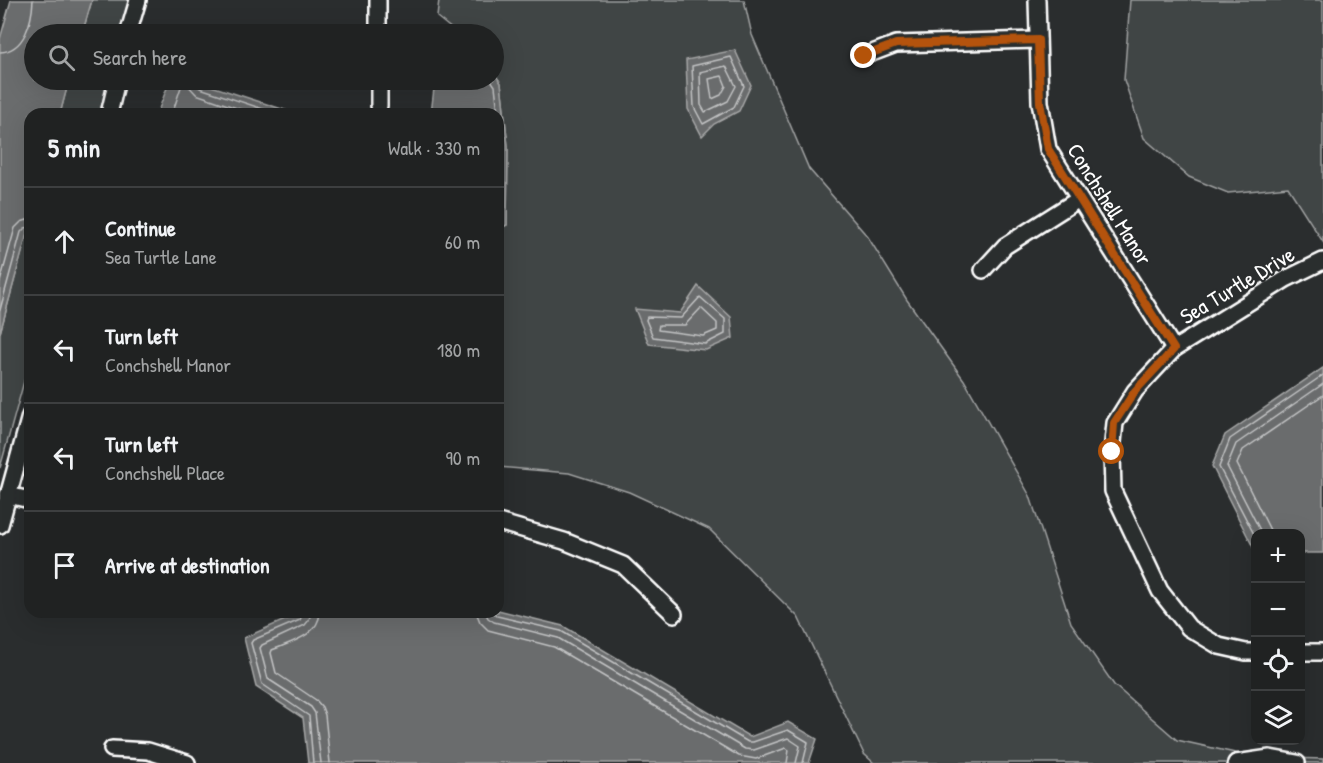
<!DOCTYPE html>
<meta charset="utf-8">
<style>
body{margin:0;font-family:"Patrick Hand",sans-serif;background:#282a2a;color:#f1f3f6}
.controls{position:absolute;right:18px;bottom:18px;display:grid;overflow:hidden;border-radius:12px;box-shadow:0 6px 24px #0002}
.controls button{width:54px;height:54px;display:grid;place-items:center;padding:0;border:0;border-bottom:2px solid #3d3f40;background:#202222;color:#f1f3f6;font:30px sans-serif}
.stop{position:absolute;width:18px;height:18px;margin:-14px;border:4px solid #b45309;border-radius:50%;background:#fff}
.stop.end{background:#b45309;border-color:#fff;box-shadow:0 2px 6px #0008}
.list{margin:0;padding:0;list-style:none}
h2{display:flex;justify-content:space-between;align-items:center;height:78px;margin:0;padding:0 24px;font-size:26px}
h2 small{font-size:20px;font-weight:400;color:#a2a4a5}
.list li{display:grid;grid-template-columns:39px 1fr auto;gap:18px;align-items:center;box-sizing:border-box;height:108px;padding:0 24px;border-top:2px solid #3d3f40}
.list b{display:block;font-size:22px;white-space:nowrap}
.list p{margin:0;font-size:20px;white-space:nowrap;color:#a2a4a5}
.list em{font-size:20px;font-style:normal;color:#a2a4a5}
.icon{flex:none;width:33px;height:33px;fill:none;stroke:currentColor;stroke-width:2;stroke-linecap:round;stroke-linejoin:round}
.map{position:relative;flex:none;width:1323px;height:763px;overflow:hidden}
.search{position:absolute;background:#202222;box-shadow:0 6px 24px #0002;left:24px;top:24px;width:480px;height:66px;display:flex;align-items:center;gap:15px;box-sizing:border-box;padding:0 21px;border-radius:33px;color:#a2a4a5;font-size:22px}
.panel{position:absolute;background:#202222;box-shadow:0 6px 24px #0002;left:24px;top:108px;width:480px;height:510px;border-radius:18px}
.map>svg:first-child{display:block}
.green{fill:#414445;stroke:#a0a2a2;stroke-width:1.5}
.water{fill:#6a6c6d;stroke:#a6a7a7;stroke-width:1.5}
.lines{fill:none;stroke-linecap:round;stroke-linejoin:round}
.shore{stroke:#c3c4c5;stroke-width:1.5}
.minor-casing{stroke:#fff;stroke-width:20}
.minor{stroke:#2a2d2e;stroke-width:15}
.route{stroke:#b45309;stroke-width:8}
.labels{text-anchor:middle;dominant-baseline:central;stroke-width:4.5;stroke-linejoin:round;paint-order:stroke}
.street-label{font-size:22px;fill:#fff;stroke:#2a2d2e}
</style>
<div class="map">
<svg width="1323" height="763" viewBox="0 0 1323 763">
<rect width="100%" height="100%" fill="#2a2d2e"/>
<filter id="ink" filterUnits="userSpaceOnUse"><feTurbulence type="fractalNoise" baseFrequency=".0167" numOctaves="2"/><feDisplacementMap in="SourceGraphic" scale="12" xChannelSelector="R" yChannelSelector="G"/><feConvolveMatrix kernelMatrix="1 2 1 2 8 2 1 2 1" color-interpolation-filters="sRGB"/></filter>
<g filter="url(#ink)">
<!-- green -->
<g class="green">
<path d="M92,0H131L121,34H82Z"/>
<path d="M439,0H744L752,35L809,169L868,237L907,300L964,380L1030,496L1071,623L1114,685L1177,740L1253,757L1323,759V763H874L864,754L798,617L709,529L629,492L569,473L498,467V229L507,225L508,146L501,83L494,73V34H458L437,17Z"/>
<path d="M1130,0H1323V242L1288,187L1228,193L1189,177L1144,138L1124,80Z"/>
<path d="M69,80H109L99,114H60Z"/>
<path d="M30,223V360L0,468V333Z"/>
</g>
<!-- water -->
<g class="water">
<path d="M11,0H92L82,34H34V80H69L60,114H30V223L0,333V39Z"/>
<path d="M735,50L751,85L739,111L714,124L702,136L688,109L686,60Z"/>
<path d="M494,73L501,83L508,146L507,225L498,229V114H431L435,80H494Z"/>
<path d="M170,80H193L297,114H157Z"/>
<path d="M698,286L731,317L733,338L706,350L649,344L635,309L680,313Z"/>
<path d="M1323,368V553H1301L1300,534H1256L1255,551L1212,466L1225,435Z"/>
<path d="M498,610L563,626L750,737L788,722L817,739L809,763H308L303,718L256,687L244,638L303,612H498Z"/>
</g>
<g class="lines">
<!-- shore -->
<g class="shore">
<path d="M0,52C25,51 32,21 33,0"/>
<path d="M731,57L744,86L734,107L703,124L694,107L692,66Z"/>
<path d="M726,66L736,86L728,101L705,112L701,105L700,72Z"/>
<path d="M722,76L726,86L721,95L712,99L709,79Z"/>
<path d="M195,80L196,85L200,88L278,114"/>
<path d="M491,80L495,86L502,147L501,219L498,222"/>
<path d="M172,114L182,84L185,82L196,94L254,114"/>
<path d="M0,282L15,228L21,222L30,219"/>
<path d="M700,297L725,319V334L705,344L653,337L646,320L647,317L681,318Z"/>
<path d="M701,308L717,323V330L703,336L658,330L659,325H685Z"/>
<path d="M0,310L21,232L25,228L30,227"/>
<path d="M1262,534L1227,466L1236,444L1323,384"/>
<path d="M1272,534L1237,464L1243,450L1323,395"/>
<path d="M1256,538L1219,467L1230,439L1323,375"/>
<path d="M303,612L300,620L253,640L251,643L262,684L309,716L313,763"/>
<path d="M311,612L309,620L305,625L262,645L260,648L268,679L311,707L315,713L321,763"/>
<path d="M320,612C319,636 291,642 272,650L271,653L276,673L316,700L322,707L325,715L330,763"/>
<path d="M476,612L480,622L488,630L554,647L739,756L756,759L786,748L789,750L787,763"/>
<path d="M485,612L488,618L494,622L558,638L745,749L754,750L788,738L800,746L796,763"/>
<path d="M493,612L497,616L561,631L748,742H753L788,730L808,742L803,763"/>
</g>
<defs>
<g id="minor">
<path d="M378,0V34"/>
<path d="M1037,0L1040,102L1048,149L1174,349"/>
<path d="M128,34L138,0"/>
<path d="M864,56L896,44L1038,40"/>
<path d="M379,80V106"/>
<path d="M109,114L117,80"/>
<path d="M983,270L1005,246L1079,199"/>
<path d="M8,495L30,500"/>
<path d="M498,522L564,541L623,565L674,614"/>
<path d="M0,525L30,416"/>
<path d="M1256,652H1246L1219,646L1189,628L1160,591L1113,491L1112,452L1115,423L1135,391L1174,349L1286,279L1323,261"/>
<path d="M1300,652H1323"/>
<path d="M112,749L148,751L187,763"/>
<path d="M1236,763L1270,758L1297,763"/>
</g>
</defs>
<!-- minor casing -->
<use href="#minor" class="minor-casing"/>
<!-- minor -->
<use href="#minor" class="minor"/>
</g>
</g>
<g class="lines" filter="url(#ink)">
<!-- route -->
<path class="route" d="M864,56L896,44L1038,40L1040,102L1048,149L1174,349L1135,391L1114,423L1112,452"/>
</g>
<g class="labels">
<!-- street labels -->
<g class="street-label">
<text transform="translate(1110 204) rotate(58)">Conchshell Manor</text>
<text transform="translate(1237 285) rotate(-31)">Sea Turtle Drive</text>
</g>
</g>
</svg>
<div class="controls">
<button>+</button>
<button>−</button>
<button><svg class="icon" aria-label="locate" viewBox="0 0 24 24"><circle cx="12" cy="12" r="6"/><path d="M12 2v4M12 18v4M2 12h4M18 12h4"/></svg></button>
<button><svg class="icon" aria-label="layers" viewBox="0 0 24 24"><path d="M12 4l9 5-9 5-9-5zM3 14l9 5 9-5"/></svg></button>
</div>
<div class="stop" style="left:1112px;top:452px"></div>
<div class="stop end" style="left:864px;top:56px"></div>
<div class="search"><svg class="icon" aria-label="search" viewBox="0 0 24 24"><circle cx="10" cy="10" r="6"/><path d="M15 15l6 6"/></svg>Search here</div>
<section class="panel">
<h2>5 min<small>Walk · 330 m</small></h2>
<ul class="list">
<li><svg class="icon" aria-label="ahead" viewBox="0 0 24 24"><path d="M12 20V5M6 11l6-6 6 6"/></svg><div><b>Continue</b><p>Sea Turtle Lane</p></div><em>60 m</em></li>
<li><svg class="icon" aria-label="left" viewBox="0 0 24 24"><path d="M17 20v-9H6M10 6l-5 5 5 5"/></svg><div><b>Turn left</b><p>Conchshell Manor</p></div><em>180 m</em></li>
<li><svg class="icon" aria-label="left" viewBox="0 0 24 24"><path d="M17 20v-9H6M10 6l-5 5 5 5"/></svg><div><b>Turn left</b><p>Conchshell Place</p></div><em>90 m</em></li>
<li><svg class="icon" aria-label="arrive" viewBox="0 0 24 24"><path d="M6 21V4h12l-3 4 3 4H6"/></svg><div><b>Arrive at destination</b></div></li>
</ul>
</section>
</div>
